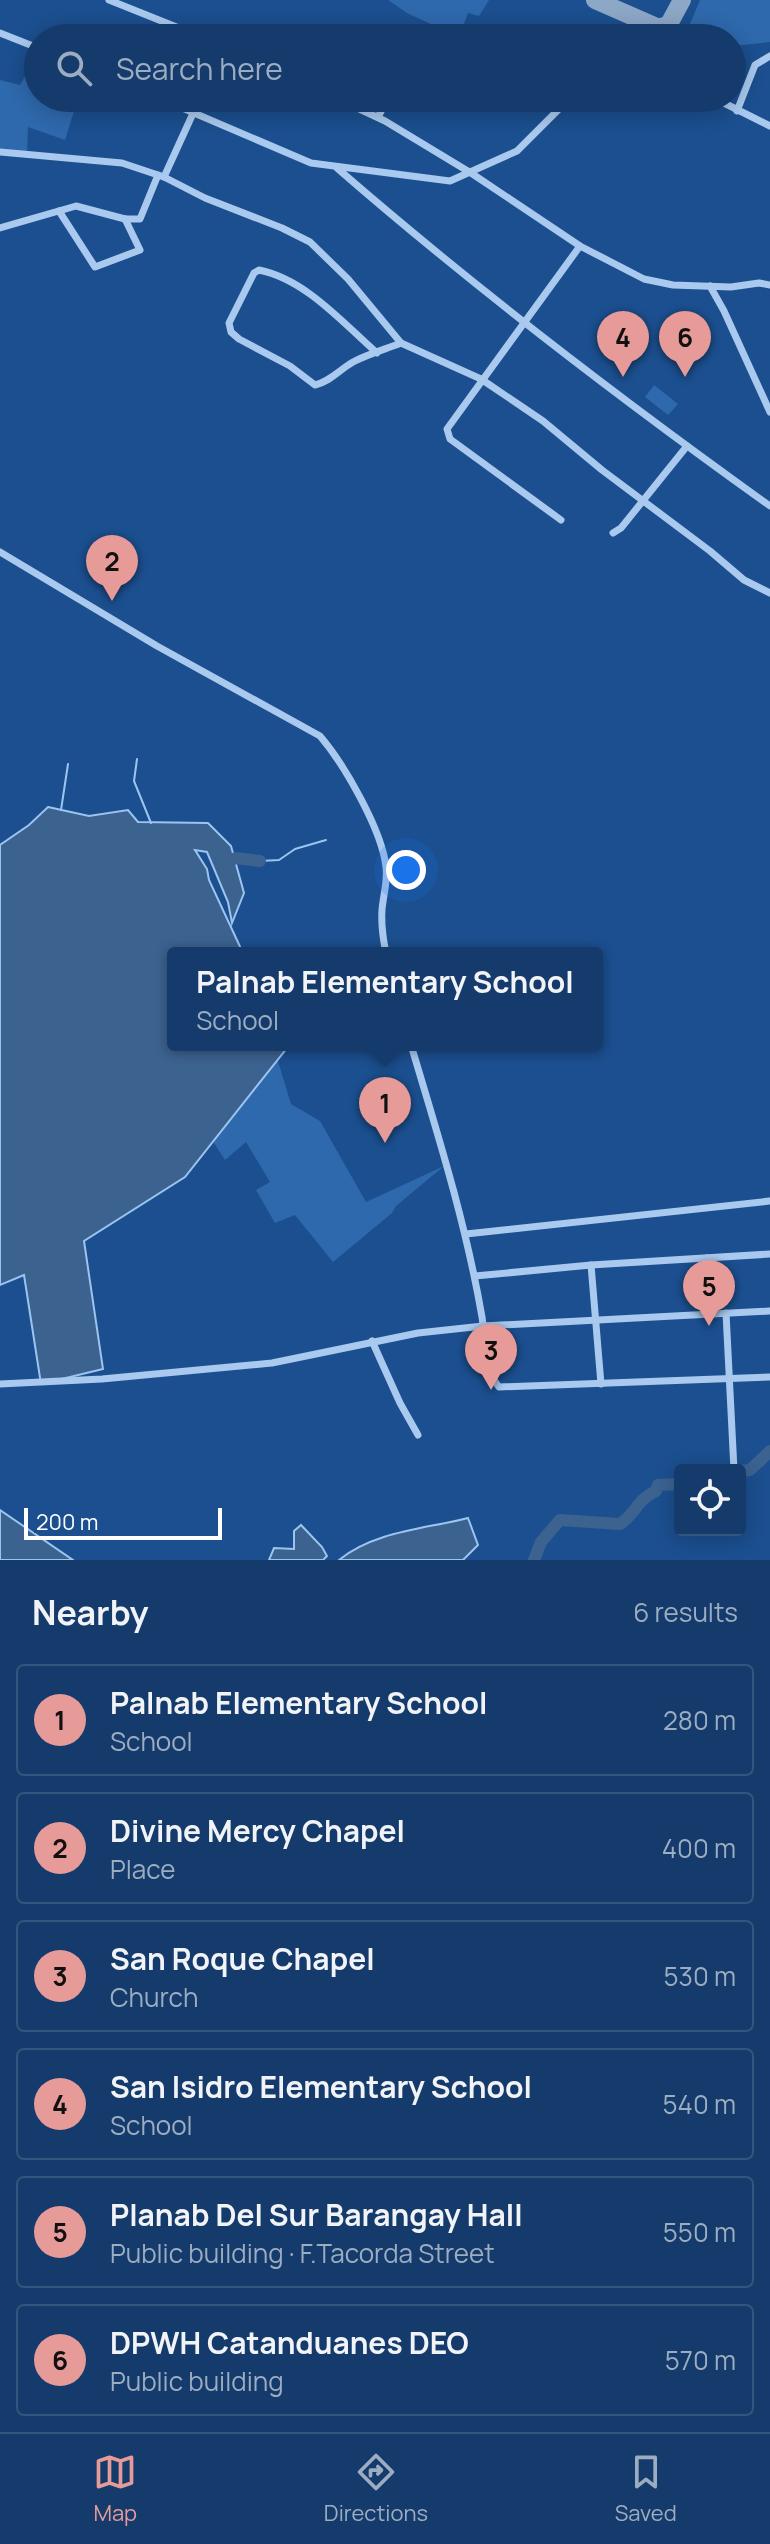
<!DOCTYPE html>
<meta charset="utf-8">
<style>
body{margin:0;font-family:Manrope,sans-serif;background:#1d4271;color:#f1f3f6}
.controls{position:absolute;right:24px;bottom:24px;display:grid;overflow:hidden;border-radius:8px;box-shadow:0 4px 20px #0003}
.controls button{width:72px;height:72px;display:grid;place-items:center;padding:0;border:0;border-bottom:2px solid #33557e;background:#143b6b;color:#f1f3f6;font:40px sans-serif}
.scale{position:absolute;left:24px;bottom:20px;width:198px;box-sizing:border-box;padding-left:8px;border:4px solid #fff;border-top:0;font-size:22px;line-height:28px;white-space:nowrap;color:#fff;-webkit-text-stroke:6px #1b4f8f;paint-order:stroke}
.you{position:absolute;left:406px;top:870px;width:28px;height:28px;margin:-20px;border:6px solid #fff;border-radius:50%;background:#1a73e8;box-shadow:0 0 0 12px #1a73e833}
.badge{display:grid;place-items:center;width:52px;height:52px;border-radius:50%;background:#e69b98;color:#111;font-size:26px;font-weight:700}
.pin{position:absolute;translate:-50% -66px;filter:drop-shadow(0 2px 4px #0008)}
.pin::after{content:'';position:absolute;top:42px;width:28px;height:24px;background:inherit;clip-path:polygon(0 0,100% 0,50% 100%)}
.popup{position:absolute;left:167px;top:947px;width:436px;height:104px;box-sizing:border-box;display:grid;place-content:center;border-radius:8px;background:#143b6b;filter:drop-shadow(0 2px 6px #0005);font-size:26px;white-space:nowrap;color:#9dadc1}
.popup b{font-size:30px;color:#f1f3f6}
.popup::after{content:'';position:absolute;left:50%;top:100%;margin-left:-16px;border:16px solid transparent;border-top-color:#143b6b}
.list{margin:0;padding:0;list-style:none}
h2{display:flex;justify-content:space-between;align-items:center;height:104px;margin:0;padding:0 32px;font-size:34px}
h2 small{font-size:26px;font-weight:400;color:#9dadc1}
.list li{display:grid;grid-template-columns:52px 1fr auto;gap:24px;align-items:center;box-sizing:border-box;height:112px;margin:0 16px 16px;padding:0 16px;border:2px solid #33557e;border-radius:8px}
.list b{display:block;font-size:30px;white-space:nowrap}
.list p{margin:0;font-size:26px;white-space:nowrap;color:#9dadc1}
.list em{font-size:26px;font-style:normal;color:#9dadc1}
.icon{flex:none;width:44px;height:44px;fill:none;stroke:currentColor;stroke-width:2;stroke-linecap:round;stroke-linejoin:round}
.map{position:relative;flex:none;width:770px;height:1560px;overflow:hidden}
.search{position:absolute;background:#143b6b;box-shadow:0 4px 20px #0003;left:24px;right:24px;top:24px;height:88px;display:flex;align-items:center;gap:20px;box-sizing:border-box;padding:0 28px;border-radius:44px;color:#9dadc1;font-size:30px}
.sheet{height:872px;background:#143b6b}
nav{display:flex;justify-content:space-around;align-items:center;box-sizing:border-box;height:112px;border-top:2px solid #33557e;background:#143b6b;font-size:22px;color:#9dadc1}
nav a{display:grid;justify-items:center;gap:4px}
nav .on{color:#e69b98}
.map>svg:first-child{display:block}
.green{fill:#2e69ad}
.water{fill:#3c6290;stroke:#9cc4f0;stroke-width:2}
.lines{fill:none;stroke-linecap:round;stroke-linejoin:round}
.stream{stroke:#9cc4f0;stroke-width:2}
.river{stroke:#3c6290;stroke-width:12}
.taxiway{stroke:#8da7c7;stroke-width:18}
.minor{stroke:#a9c9ee;stroke-width:7}
</style>
<div class="map">
<svg width="770" height="1560" viewBox="0 0 770 1560">
<rect width="100%" height="100%" fill="#1b4f8f"/>
<!-- green -->
<g class="green">
<path d="M388,0H489L479,16L468,13L459,37L407,13Z"/>
<path d="M700,0H770V42L732,46V38H684Z"/>
<path d="M36,57L38,98H78L65,140L28,127L27,153L0,151V80L20,85Z"/>
<path d="M654,385L678,404L668,415L645,397Z"/>
<path d="M277,1058L291,1104L320,1121L366,1202L444,1166L396,1206L392,1213L333,1262L295,1215L275,1223L256,1190L270,1182L246,1142L225,1160L212,1140Z"/>
</g>
<!-- water -->
<g class="water">
<path d="M48,807L89,816L128,810L138,822L208,823L231,846L244,893L232,923L228,902L207,852L195,850L207,869L209,880L243,953H173V1045H286L287,1048L185,1177L84,1241L103,1369L41,1384L24,1275L0,1285V845L29,825Z"/>
<path d="M0,1510L73,1560H0Z"/>
<path d="M468,1518L478,1545L463,1560H339C375,1531 425,1529 468,1518Z"/>
<path d="M301,1525L322,1547L327,1556L323,1560H269L274,1548L294,1549V1531Z"/>
</g>
<g class="lines">
<!-- stream -->
<g class="stream">
<path d="M137,759L134,781L151,823"/>
<path d="M61,810L68,764"/>
<path d="M260,861L279,860L295,849L326,840"/>
</g>
<!-- river -->
<g class="river">
<path d="M222,856L229,861L236,858L260,861"/>
<path d="M740,1471L750,1470L770,1451"/>
<path d="M534,1560L541,1542L560,1520L620,1524C638,1512 635,1501 656,1491L658,1485L680,1484"/>
</g>
<!-- taxiway -->
<path class="taxiway" d="M595,0L659,28L669,24L682,0"/>
<!-- minor -->
<g class="minor">
<path d="M109,0L204,38"/>
<path d="M0,33L38,48"/>
<path d="M159,98L311,163L450,181L517,151L570,98"/>
<path d="M336,98L385,121L471,173L580,246L644,279L673,285L731,287L759,283L770,285"/>
<path d="M714,98L770,126"/>
<path d="M737,111L755,65L770,56"/>
<path d="M378,117L388,98"/>
<path d="M0,152L122,163L164,177L205,198L282,228L310,242L348,279L401,343L481,379L543,421L602,470L710,551L744,580L770,593"/>
<path d="M337,168C475,288 622,400 770,506"/>
<path d="M164,177L200,98"/>
<path d="M59,211L95,267L140,250L125,219"/>
<path d="M0,228L76,206L125,219H140L158,175"/>
<path d="M710,286L724,311L770,412"/>
<path d="M377,353C343,323 305,279 259,270L254,273L229,323L231,332L239,339L290,366L315,385C331,381 339,370 353,362C368,354 386,349 401,343"/>
<path d="M561,520L450,439L447,429L580,246"/>
<path d="M613,533L621,528L687,446"/>
<path d="M0,552L157,646L320,736C344,764 382,830 386,867C388,881 383,896 382,910C381,925 383,939 386,953"/>
<path d="M411,1045C438,1135 466,1224 482,1317C485,1338 485,1371 499,1387L770,1377"/>
<path d="M466,1234L770,1201"/>
<path d="M707,1258L713,1314"/>
<path d="M591,1265L601,1384"/>
<path d="M475,1276L591,1265L770,1254"/>
<path d="M726,1313L734,1470"/>
<path d="M372,1341L400,1403L418,1435"/>
<path d="M0,1384L102,1379L272,1363L418,1333L483,1326L770,1311"/>
</g>
</g>
</svg>
<div class="controls">
<button><svg class="icon" aria-label="locate" viewBox="0 0 24 24"><circle cx="12" cy="12" r="6"/><path d="M12 2v4M12 18v4M2 12h4M18 12h4"/></svg></button>
</div>
<div class="scale">200 m</div>
<div class="you"></div>
<div class="pin badge" style="left:385px;top:1143px">1</div>
<div class="popup"><b>Palnab Elementary School</b>School</div>
<div class="pin badge" style="left:112px;top:601px">2</div>
<div class="pin badge" style="left:491px;top:1390px">3</div>
<div class="pin badge" style="left:623px;top:377px">4</div>
<div class="pin badge" style="left:709px;top:1326px">5</div>
<div class="pin badge" style="left:685px;top:377px">6</div>
<div class="search"><svg class="icon" aria-label="search" viewBox="0 0 24 24"><circle cx="10" cy="10" r="6"/><path d="M15 15l6 6"/></svg>Search here</div>
</div>
<section class="sheet">
<h2>Nearby<small>6 results</small></h2>
<ul class="list">
<li><span class="badge">1</span><div><b>Palnab Elementary School</b><p>School</p></div><em>280 m</em></li>
<li><span class="badge">2</span><div><b>Divine Mercy Chapel</b><p>Place</p></div><em>400 m</em></li>
<li><span class="badge">3</span><div><b>San Roque Chapel</b><p>Church</p></div><em>530 m</em></li>
<li><span class="badge">4</span><div><b>San Isidro Elementary School</b><p>School</p></div><em>540 m</em></li>
<li><span class="badge">5</span><div><b>Planab Del Sur Barangay Hall</b><p>Public building · F.Tacorda Street</p></div><em>550 m</em></li>
<li><span class="badge">6</span><div><b>DPWH Catanduanes DEO</b><p>Public building</p></div><em>570 m</em></li>
</ul>
</section>
<nav>
<a class="on"><svg class="icon" aria-label="map" viewBox="0 0 24 24"><path d="M3 6l6-2 6 2 6-2v14l-6 2-6-2-6 2zM9 4v14M15 6v14"/></svg>Map</a>
<a><svg class="icon" aria-label="directions" viewBox="0 0 24 24"><path d="M12 3l9 9-9 9-9-9zM9 14v-3h6M13 9l2 2-2 2"/></svg>Directions</a>
<a><svg class="icon" aria-label="saved" viewBox="0 0 24 24"><path d="M7 4h10v16l-5-4-5 4z"/></svg>Saved</a>
</nav>
